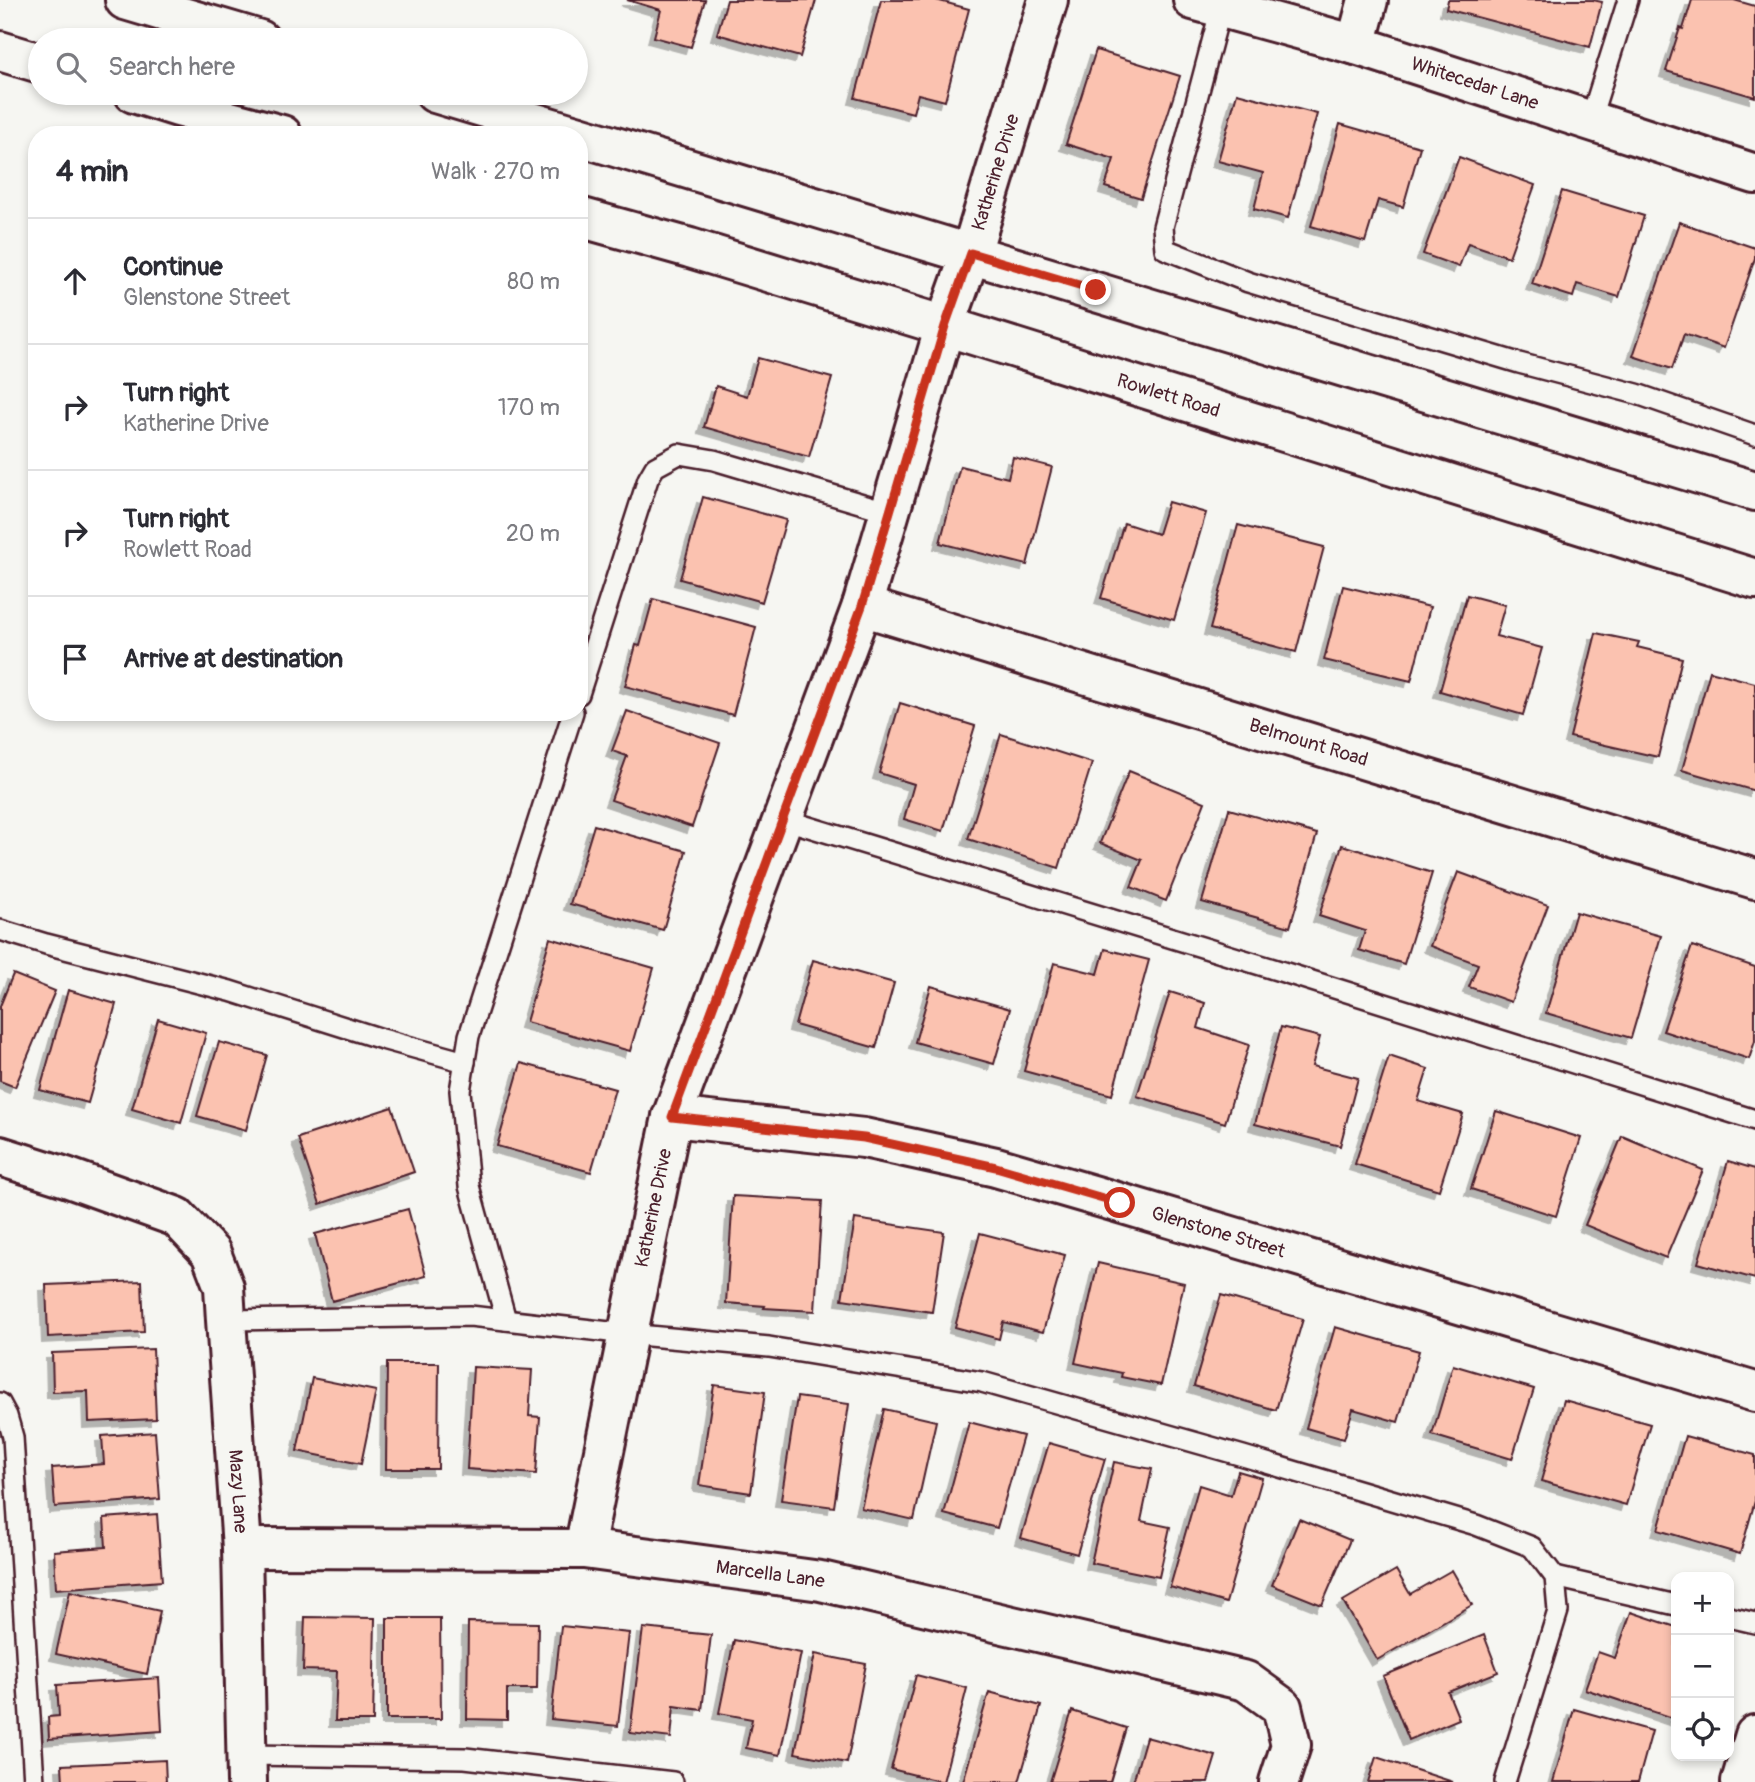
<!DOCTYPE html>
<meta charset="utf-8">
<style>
body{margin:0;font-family:Pangolin,sans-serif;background:#f7f7f7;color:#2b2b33}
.controls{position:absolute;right:21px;bottom:21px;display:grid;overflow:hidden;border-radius:14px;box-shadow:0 4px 10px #0003}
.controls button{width:63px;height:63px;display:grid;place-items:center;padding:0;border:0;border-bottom:2px solid #e1e1e2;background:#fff;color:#2b2b33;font:35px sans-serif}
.stop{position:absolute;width:21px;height:21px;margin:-16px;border:5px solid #c8321e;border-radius:50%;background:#fff}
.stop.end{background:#c8321e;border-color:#fff;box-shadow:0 2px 7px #0008}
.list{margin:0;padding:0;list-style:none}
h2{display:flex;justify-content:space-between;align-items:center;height:91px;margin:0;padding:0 28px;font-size:30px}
h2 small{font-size:23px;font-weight:400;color:#7c7c81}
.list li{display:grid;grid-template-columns:46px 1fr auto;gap:21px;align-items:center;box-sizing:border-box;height:126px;padding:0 28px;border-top:2px solid #e1e1e2}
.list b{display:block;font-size:26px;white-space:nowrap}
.list p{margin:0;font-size:23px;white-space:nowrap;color:#7c7c81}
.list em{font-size:23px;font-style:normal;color:#7c7c81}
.icon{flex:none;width:38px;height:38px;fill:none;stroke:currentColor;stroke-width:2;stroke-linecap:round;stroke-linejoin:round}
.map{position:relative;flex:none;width:1755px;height:1782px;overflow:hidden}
.search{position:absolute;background:#fff;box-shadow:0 4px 10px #0003;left:28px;top:28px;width:560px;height:77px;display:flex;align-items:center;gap:18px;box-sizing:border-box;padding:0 24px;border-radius:38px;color:#7c7c81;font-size:26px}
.panel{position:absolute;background:#fff;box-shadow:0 4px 10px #0003;left:28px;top:126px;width:560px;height:595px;border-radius:28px}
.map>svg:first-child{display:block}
.building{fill:#fbc2b0;stroke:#4a1f2b;stroke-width:2;filter:url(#shadow)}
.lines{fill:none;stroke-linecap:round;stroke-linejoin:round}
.service-casing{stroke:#4a1f2b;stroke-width:24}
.minor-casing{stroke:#4a1f2b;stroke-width:44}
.secondary-casing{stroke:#4a1f2b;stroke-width:44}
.service{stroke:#f6f6f2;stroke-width:19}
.minor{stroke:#f6f6f2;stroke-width:38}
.secondary{stroke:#f6f6f2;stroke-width:38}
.route{stroke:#c8321e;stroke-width:9}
.labels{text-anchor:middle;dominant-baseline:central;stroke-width:5;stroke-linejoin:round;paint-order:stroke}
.street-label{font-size:19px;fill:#4a1f2b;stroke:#f6f6f2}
</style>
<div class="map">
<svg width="1755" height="1782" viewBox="0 0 1755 1782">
<defs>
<filter id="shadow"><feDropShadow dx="-6" dy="6" stdDeviation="0" flood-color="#0004"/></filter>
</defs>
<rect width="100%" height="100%" fill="#f6f6f2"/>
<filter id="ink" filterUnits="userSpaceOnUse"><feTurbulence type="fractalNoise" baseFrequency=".0143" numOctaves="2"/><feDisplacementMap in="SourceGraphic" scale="14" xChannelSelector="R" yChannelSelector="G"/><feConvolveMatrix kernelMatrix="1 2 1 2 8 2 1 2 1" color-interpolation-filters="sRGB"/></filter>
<g filter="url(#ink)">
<!-- building -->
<g class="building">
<path d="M627,0H705L691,47L654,37L661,10Z"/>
<path d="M727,0H816L800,57L717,34Z"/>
<path d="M881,0H936L969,9L945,101L918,94L913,113L855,98Z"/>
<path d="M1448,0H1593L1602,2L1590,47L1446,9Z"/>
<path d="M1692,0H1734L1755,6V97L1666,71L1680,28L1683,29Z"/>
<path d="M1096,50L1180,76L1141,198L1105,187L1114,159L1066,144Z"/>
<path d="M1237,93L1317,114L1288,218L1254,209L1263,173L1218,161Z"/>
<path d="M1340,124L1420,147L1403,207L1378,200L1365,242L1311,226Z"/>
<path d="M1459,157L1535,185L1509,257L1468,243L1459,267L1423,254Z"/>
<path d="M1562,191L1644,216L1619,297L1577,284L1573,297L1532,284Z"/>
<path d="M1679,222L1755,248V258L1724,348L1684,334L1672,369L1633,356Z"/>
<path d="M758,358L832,378L809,457L704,427L716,386L747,396Z"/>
<path d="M1013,457L1052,467L1027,565L940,543L960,466L1008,478Z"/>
<path d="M703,497L786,520L762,602L680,579Z"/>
<path d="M1168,502L1206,513L1174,620L1101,598L1124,523L1158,534Z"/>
<path d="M1238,525L1324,547L1296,652L1210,629Z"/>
<path d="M1343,586L1430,607L1411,681L1324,660Z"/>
<path d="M1467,595L1505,605L1496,636L1542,648L1523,715L1440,691Z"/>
<path d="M653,599L756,627L733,715L625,686L636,645L640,646Z"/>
<path d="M1596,633L1639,642L1637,647L1682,658L1658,757L1570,737Z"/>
<path d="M1710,671L1755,683V791L1682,770Z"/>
<path d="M900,703L975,726L943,831L904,819L914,784L879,773Z"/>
<path d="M627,711L720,743L692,827L611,800L627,756L612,751Z"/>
<path d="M1001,734L1092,763L1059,868L968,839Z"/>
<path d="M1129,771L1205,802L1166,901L1131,887L1142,860L1100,843Z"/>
<path d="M1229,809L1317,834L1290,927L1202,902Z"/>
<path d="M594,825L686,851L663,930L570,904Z"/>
<path d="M1342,845L1432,873L1404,964L1359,950L1365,931L1319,916Z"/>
<path d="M1458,872L1548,905L1511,1002L1469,987L1478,964L1430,946Z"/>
<path d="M1576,912L1661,936L1631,1038L1546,1013Z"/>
<path d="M550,938L654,968L630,1051L526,1022Z"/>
<path d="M1692,946L1755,967V1041L1749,1059L1663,1031Z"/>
<path d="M1105,949L1149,960L1112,1095L1024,1071L1054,963L1098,974Z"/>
<path d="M813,960L894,983L876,1048L795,1025Z"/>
<path d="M13,974L55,991L15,1087L0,1081V1006Z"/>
<path d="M931,986L1010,1009L994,1064L915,1042Z"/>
<path d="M68,990L116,1004L88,1103L40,1090Z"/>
<path d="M1170,992L1205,1003L1198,1028L1249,1045L1225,1123L1137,1096Z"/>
<path d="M158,1019L206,1033L181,1123L132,1109Z"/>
<path d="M1281,1027L1320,1037L1312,1066L1358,1078L1340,1146L1255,1124Z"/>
<path d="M219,1042L267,1055L246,1130L197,1116Z"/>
<path d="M1389,1056L1428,1069L1418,1101L1463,1114L1439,1190L1355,1164Z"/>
<path d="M521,1063L615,1089L591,1172L497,1146Z"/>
<path d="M392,1107L414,1172L320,1204L298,1138Z"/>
<path d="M1496,1111L1581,1138L1556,1216L1471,1189Z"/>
<path d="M1622,1136L1703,1170L1666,1258L1585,1225Z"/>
<path d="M1728,1161L1755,1169V1279L1698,1263Z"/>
<path d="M733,1196L822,1201L815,1311L764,1308L765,1306L726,1303Z"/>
<path d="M408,1209L426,1276L332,1301L315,1234Z"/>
<path d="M855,1219L944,1232L932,1312L842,1299Z"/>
<path d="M980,1233L1065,1255L1043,1332L1003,1322L999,1339L955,1327Z"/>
<path d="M1098,1263L1184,1283L1161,1385L1121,1377L1122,1373L1075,1363Z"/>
<path d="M142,1281L144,1332L48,1337L46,1285Z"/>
<path d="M1221,1295L1303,1319L1276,1410L1194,1386Z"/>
<path d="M1335,1327L1419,1351L1398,1422L1353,1409L1344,1439L1306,1428Z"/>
<path d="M153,1349L156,1419L89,1422L88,1391L53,1392L52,1353Z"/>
<path d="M387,1363H439L438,1469H386Z"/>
<path d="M1453,1365L1534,1389L1512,1459L1432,1435Z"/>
<path d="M473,1367L532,1370L529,1416L540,1417L536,1474L467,1469Z"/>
<path d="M312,1378L376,1391L361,1464L297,1451Z"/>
<path d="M714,1385L765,1392L751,1493L699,1485Z"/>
<path d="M797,1397L849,1404L834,1507L781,1500Z"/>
<path d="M1564,1400L1650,1424L1626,1505L1541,1481Z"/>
<path d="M884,1409L936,1421L914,1520L861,1508Z"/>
<path d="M969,1422L1023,1436L997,1528L944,1514Z"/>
<path d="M155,1432L160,1499L55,1507L52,1468L104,1464L102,1436Z"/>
<path d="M1685,1436L1755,1455V1501L1740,1554L1658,1530Z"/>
<path d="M1049,1443L1105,1459L1077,1554L1021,1538Z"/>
<path d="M1114,1462L1152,1469L1141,1521L1170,1527L1159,1577L1091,1563Z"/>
<path d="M1238,1471L1262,1478L1226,1603L1170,1587L1199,1485L1231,1495Z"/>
<path d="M157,1514L162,1581L56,1589L54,1551L106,1547L104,1518Z"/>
<path d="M1299,1519L1350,1540L1322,1605L1272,1585Z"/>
<path d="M1396,1570L1410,1594L1452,1570L1472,1605L1377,1660L1343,1601Z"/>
<path d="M70,1591L160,1611L147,1674L56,1654Z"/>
<path d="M1631,1612L1676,1627L1675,1719L1585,1689L1598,1652L1615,1658Z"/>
<path d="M305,1617L375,1618L373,1721H335L337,1671L303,1670Z"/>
<path d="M387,1618H440L441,1719H387Z"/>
<path d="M468,1622L538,1623L537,1689H507V1720L467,1719Z"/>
<path d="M561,1626L629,1633L618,1726L551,1719Z"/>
<path d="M643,1628L711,1635L702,1710L674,1706L671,1738L630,1733Z"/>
<path d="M1484,1635L1498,1672L1448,1692L1459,1719L1409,1740L1383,1676Z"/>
<path d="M734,1640L801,1653L780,1755L746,1748L752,1719L719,1713Z"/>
<path d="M815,1654L866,1664L847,1763L795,1753Z"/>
<path d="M916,1675L967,1688L943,1782L891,1769Z"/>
<path d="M159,1678L162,1731L49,1739L48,1717L59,1716L57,1685Z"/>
<path d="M989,1692L1041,1706L1019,1782H963Z"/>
<path d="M1574,1709L1652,1731L1638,1782H1553Z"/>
<path d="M1072,1711L1126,1728L1110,1782H1050Z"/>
<path d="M1146,1737L1216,1756L1208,1782H1133Z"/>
<path d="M1376,1757L1453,1782H1368Z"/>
<path d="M165,1760L166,1782H63L62,1765Z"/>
</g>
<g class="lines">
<defs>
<g id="service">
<path d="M1221,8L1163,227L1165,249L1248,282L1519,363L1637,394L1755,435"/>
<path d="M1590,121L1628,0"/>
<path d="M579,694L648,479L655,467L679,454L714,460L890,512"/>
<path d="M783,819L1280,971L1755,1120"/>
<path d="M0,930L46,944L230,991L382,1039L465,1062"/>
<path d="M226,1320L470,1316L627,1334L769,1347L982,1382L1243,1456L1476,1525L1532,1547L1555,1577L1558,1611L1505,1782"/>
<path d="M506,1320L469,1186L460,1091L469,1036L573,712"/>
<path d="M0,1403L7,1416L13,1437L34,1782"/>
<path d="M1555,1577L1676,1605"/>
<path d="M1729,1617L1755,1623"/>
<path d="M247,1755L465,1758L673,1782"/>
</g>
<g id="minor">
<path id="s1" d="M1193,0L1356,45L1755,174"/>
<path d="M1356,45L1368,0"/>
<path id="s2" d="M862,606L1755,879"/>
<path id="s3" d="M672,1117L864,1138L996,1167L1120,1203L1755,1392"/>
<path id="s4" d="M0,1156L66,1177L177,1217L211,1253L224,1287L226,1320L242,1548L247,1782"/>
<path id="s5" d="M242,1548L584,1549L821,1581L1246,1681L1282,1707L1291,1745L1279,1782"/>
<path id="s6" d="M584,1549L672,1117L862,606L945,326L971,253L1048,0"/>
<path d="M1741,1782L1755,1735"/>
</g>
<g id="secondary">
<path d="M125,0L260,40"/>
<path d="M0,51L40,63"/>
<path d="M134,93L178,107L282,135"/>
<path d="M435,93L576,135"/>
<path d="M579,136L1755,491"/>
<path id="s7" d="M579,217L690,248L945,326L1755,579"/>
</g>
</defs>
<!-- service casing -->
<use href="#service" class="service-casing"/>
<!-- minor casing -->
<use href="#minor" class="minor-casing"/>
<!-- secondary casing -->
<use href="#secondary" class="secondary-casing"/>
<!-- service -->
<use href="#service" class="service"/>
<!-- minor -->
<use href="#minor" class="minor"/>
<!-- secondary -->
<use href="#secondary" class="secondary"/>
</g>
</g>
<g class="lines" filter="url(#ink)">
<!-- route -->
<path class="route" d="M1096,290L971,253L945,326L862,606L672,1117L864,1138L996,1167L1120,1203"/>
</g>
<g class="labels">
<!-- street labels -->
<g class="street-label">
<text stroke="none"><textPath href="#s1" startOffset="294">Whitecedar Lane</textPath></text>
<text stroke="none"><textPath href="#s6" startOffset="1440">Katherine Drive</textPath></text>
<text stroke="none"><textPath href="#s7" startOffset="616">Rowlett Road</textPath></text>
<text stroke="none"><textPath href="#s2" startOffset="467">Belmount Road</textPath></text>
<text stroke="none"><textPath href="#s6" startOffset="348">Katherine Drive</textPath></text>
<text stroke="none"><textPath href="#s3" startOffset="560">Glenstone Street</textPath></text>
<text stroke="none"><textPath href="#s4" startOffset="478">Mazy Lane</textPath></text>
<text stroke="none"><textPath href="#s5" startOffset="530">Marcella Lane</textPath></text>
</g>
</g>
</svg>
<div class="controls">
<button>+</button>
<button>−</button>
<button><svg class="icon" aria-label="locate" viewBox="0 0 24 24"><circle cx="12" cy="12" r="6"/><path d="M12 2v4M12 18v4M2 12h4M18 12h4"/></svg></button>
</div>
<div class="stop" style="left:1120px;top:1203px"></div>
<div class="stop end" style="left:1096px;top:290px"></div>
<div class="search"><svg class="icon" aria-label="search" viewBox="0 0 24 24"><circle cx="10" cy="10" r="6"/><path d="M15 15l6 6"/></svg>Search here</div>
<section class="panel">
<h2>4 min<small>Walk · 270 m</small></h2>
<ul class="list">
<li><svg class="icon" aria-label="ahead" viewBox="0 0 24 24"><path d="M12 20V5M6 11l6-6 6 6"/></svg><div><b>Continue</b><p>Glenstone Street</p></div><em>80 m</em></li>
<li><svg class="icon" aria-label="right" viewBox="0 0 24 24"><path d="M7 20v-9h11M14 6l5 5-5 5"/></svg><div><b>Turn right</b><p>Katherine Drive</p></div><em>170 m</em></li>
<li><svg class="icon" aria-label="right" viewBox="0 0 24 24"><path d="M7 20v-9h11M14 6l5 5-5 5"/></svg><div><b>Turn right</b><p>Rowlett Road</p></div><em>20 m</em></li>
<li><svg class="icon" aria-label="arrive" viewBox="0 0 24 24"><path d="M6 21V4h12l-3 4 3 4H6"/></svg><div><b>Arrive at destination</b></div></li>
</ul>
</section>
</div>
